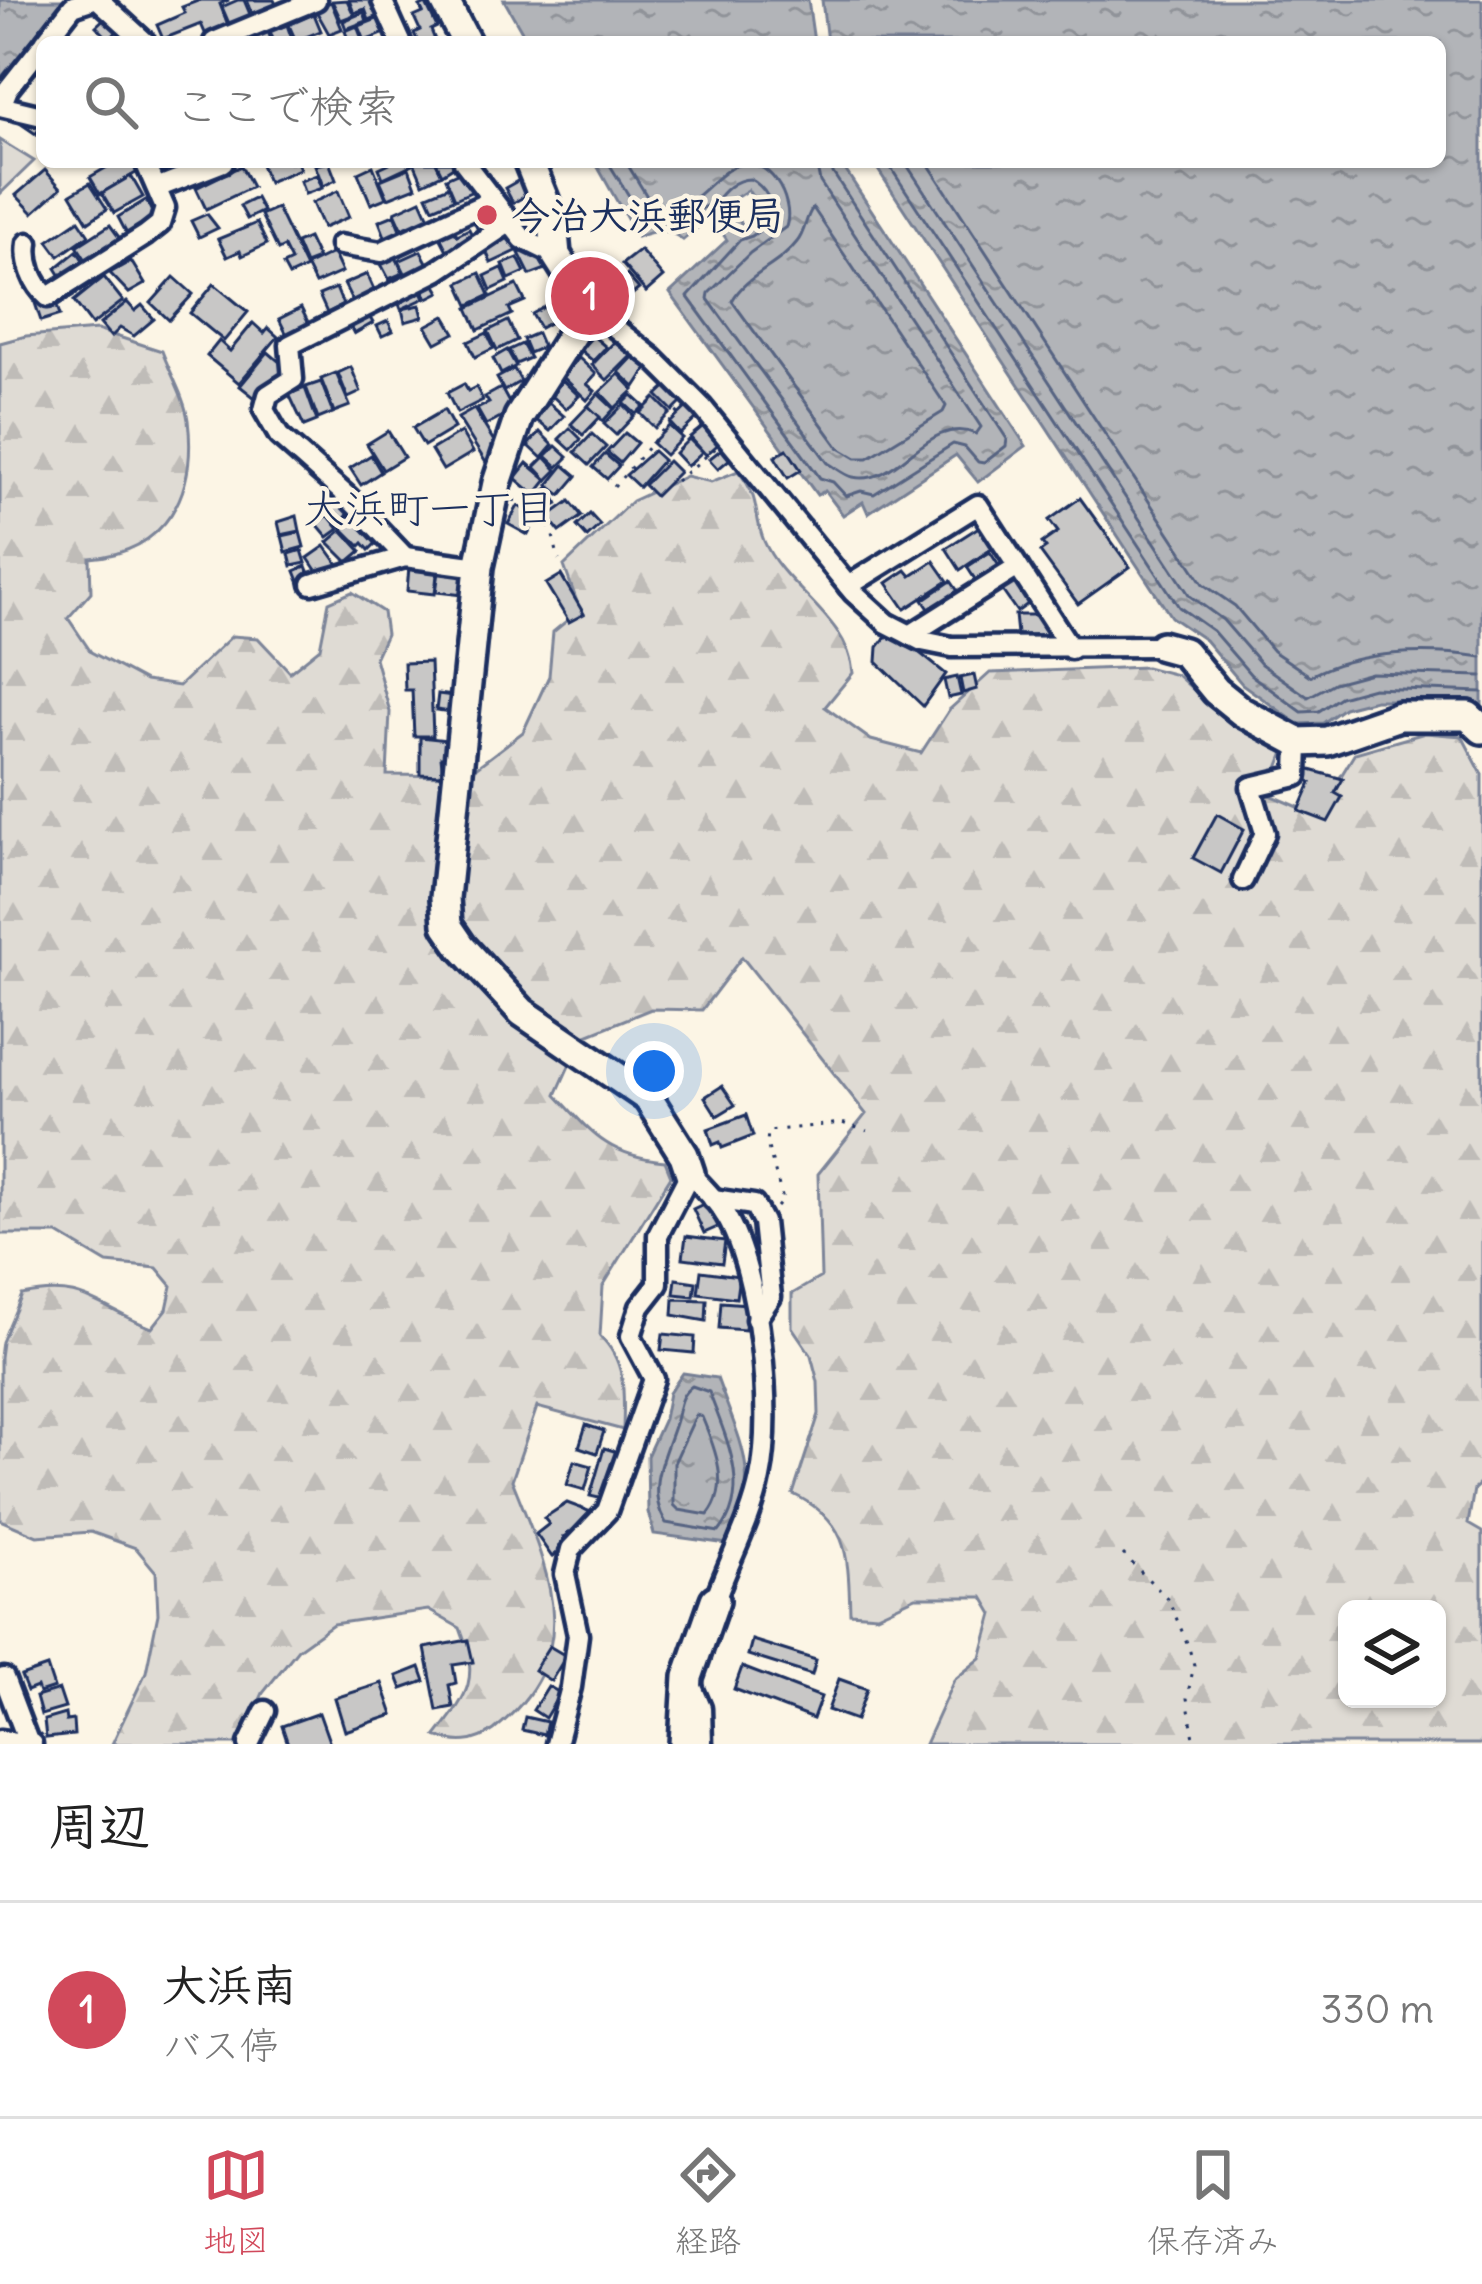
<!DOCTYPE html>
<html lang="ja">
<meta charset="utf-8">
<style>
body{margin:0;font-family:Delius,"Klee One",sans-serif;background:#f6f6f6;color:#222}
.controls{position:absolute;right:36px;bottom:36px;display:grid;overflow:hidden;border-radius:18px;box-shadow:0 3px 9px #0004}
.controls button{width:108px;height:108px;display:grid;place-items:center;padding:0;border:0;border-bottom:3px solid #e0e0e0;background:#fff;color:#222;font:60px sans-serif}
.you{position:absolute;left:654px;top:1071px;width:42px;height:42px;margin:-30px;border:9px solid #fff;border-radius:50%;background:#1a73e8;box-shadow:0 0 0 18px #1a73e833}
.badge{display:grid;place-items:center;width:78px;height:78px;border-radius:50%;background:#d1495b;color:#fff;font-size:39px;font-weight:700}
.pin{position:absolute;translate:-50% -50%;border:6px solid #fff;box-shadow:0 3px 12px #0006}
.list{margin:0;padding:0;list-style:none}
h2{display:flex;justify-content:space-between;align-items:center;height:156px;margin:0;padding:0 48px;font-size:51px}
h2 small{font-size:39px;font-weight:400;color:#767676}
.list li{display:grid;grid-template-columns:78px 1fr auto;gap:36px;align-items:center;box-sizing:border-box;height:216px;padding:0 48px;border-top:3px solid #e0e0e0}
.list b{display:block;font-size:45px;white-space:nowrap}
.list p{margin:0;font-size:39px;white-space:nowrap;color:#767676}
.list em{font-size:39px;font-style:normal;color:#767676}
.icon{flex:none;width:66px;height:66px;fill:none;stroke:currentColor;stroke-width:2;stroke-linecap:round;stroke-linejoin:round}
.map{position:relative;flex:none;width:1482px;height:1744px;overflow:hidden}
.search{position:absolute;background:#fff;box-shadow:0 3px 9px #0004;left:36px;right:36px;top:36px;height:132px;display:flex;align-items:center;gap:30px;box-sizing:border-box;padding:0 42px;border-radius:18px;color:#767676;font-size:45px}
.sheet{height:372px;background:#fff}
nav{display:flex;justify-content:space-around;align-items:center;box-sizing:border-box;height:168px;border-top:3px solid #e0e0e0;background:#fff;font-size:33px;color:#767676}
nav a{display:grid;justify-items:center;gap:6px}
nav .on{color:#d1495b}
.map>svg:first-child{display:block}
.forest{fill:url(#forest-firs);stroke:#7d8599;stroke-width:3;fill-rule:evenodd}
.water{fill:url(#water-ripples);stroke:#767f94;stroke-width:3}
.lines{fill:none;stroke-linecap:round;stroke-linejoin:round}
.shore{stroke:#576482;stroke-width:3}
.building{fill:#c8c7c6;stroke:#1b2f5e;stroke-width:3}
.street-casing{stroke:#1b2f5e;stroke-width:27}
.secondary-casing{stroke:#1b2f5e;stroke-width:36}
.path{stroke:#1b2f5e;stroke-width:3;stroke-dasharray:3 9;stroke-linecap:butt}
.street{stroke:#fcf5e5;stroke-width:18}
.secondary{stroke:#fcf5e5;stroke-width:27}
.poi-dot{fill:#d1495b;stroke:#fcf5e5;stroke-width:4.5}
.labels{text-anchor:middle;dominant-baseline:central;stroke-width:9;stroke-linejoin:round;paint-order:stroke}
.poi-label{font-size:39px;font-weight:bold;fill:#1b2f5e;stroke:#fcf5e5;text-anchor:start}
.neighbourhood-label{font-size:42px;fill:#1b2f5e;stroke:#fcf5e5}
</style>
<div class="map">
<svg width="1482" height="1744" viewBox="0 0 1482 1744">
<defs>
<pattern id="forest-firs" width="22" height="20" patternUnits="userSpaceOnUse" patternTransform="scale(3)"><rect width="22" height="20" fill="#dfdbd4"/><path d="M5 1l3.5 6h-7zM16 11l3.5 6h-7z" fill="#bfbcb8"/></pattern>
<pattern id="water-ripples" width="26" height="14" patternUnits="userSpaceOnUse" patternTransform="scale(3)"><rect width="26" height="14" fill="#b2b4b8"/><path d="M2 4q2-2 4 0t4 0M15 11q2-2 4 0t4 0" fill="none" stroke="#909399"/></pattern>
</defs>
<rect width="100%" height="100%" fill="#fcf5e5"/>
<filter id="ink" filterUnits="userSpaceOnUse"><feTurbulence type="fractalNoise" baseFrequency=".00833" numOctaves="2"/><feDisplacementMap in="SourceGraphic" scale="24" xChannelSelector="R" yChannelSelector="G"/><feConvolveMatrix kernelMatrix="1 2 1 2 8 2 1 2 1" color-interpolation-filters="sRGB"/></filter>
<g filter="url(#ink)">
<!-- forest -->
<g class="forest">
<path d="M0,140L34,161L0,194Z"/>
<path d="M97,330L162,351C170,373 185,398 188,420C197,493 167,552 90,558L91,592L68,618L91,652L145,681L179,686L232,636L258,638L290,672L320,648L329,602L352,592L383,612L386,634L375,658L390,712L387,775L465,776L523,732L549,676L553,632L580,610L564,566L632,501L686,476L711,482L738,471C762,500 752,512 764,541C784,588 849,618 853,673L825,707L871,740L921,753L949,710L990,673L1146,667L1177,675L1216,710L1285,750L1268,794L1317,815L1355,753L1425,733L1462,736L1482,774V1482L1474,1489L1468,1524L1482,1532V1744H925L954,1680L981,1658L993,1614L983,1597H916L877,1615L850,1613C848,1556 850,1521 793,1494L819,1414L818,1382L811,1355L792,1327V1294L821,1277L818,1174L866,1114L742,957L702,1010L651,1009L582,1037L556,1095C593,1135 609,1156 665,1161L671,1176L603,1286L600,1336C627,1362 624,1394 623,1430L537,1407L512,1480C550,1575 588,1654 494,1730C475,1744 457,1744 436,1736C468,1694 480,1681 460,1628L428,1610L333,1624L298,1649L263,1693L240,1744H112L146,1672L158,1614L156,1572L136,1548L91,1532L37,1536L0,1520V1357L2,1342L22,1295C85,1281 97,1308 152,1328L167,1309L172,1286L157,1268L107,1263L58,1234H0V343L26,336ZM1347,1609H1437V1699H1347Z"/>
</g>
<!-- water -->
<g class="water">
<path d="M0,0H64L0,79Z"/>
<path d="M504,0H808L814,42H528Z"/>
<path d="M822,0H1482V705L1471,700H1375L1344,708L1323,723L1298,724L1242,684L1205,640L1171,617L873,162H1440V42H827Z"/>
<path d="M595,162H840L1026,446L978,482L956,455L868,513L863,502L843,515L825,491L817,495L670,293L727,240L721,231L737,218L745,227L763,214L748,190L729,202L732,217L719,228L712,215L683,240C667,227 655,230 637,237Z"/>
<path d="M683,1373L717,1378C740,1443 764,1476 728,1544L654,1534L648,1512L647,1456L664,1419L669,1393Z"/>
</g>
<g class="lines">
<!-- shore -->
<g class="shore">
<path d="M608,162L644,220L657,218L684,223L704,207L715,203C722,191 735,179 750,179C764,186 777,206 772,221L752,236L740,240L688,297L820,478L833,482L846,496L861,491L874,494L953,444L965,447L978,462L984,463L1006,446L1007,439L833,173L831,162"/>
<path d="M626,162L651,203C659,203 673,207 680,206C698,201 716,174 735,166C768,152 795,200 786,227L750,253L709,293L708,299L828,463C835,467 846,476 853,477C900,487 926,414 976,434L981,427L820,182L816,162"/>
<path d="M887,162L1179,607L1213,631L1251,675L1302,712L1319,711L1340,697L1373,688L1482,692"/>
<path d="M905,162L1190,596L1223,620L1261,664L1308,697L1334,683L1371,673L1482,676"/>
<path d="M927,162L1203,584L1235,606L1273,651L1310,676C1360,650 1426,649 1482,657"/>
<path d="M813,208L946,406L943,412L868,458H856L839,448L732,301C746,275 779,266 797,242C806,231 805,217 813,208Z"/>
<path d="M692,1386L709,1392C725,1436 753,1490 719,1532L666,1523C644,1487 666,1454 676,1420C680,1405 679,1396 692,1386Z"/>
<path d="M696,1415L702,1417C715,1448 731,1487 708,1515L679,1510L674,1505V1463Z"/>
</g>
</g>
<!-- building -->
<g class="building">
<path d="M200,0H229L220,4L231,33L209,42L201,24L163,39L157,25L185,13L182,7Z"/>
<path d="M238,0H244L252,19L231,28L222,7Z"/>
<path d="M247,0H274L279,11L254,17Z"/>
<path d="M347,0L354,15L341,20L332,1Z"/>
<path d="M349,0H380L385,13L369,20L365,9L354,13Z"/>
<path d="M331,2L342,29L329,34L315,9Z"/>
<path d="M426,4L437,27L431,30L435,40L418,42L414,33L420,30L414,17L423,13L420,7Z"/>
<path d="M364,12L367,21L346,29L343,21Z"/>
<path d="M314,14L321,31L296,41L289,25Z"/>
<path d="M108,15L121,28L109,39L96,26Z"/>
<path d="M387,15L393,30L365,41L359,26Z"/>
<path d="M287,25L293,42H274L270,31Z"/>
<path d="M357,26L363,42H349L345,31Z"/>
<path d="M267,29L272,42H257L254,35Z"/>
<path d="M8,115L42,124L36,134Z"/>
<path d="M116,162H137L141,170L100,194L90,177Z"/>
<path d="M260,162H297L300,169L268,182Z"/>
<path d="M329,162L336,180L323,186L315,165Z"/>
<path d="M392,162H412L413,164L383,178L379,168Z"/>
<path d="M414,162H436L442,174L423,183Z"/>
<path d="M436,162H461L442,174Z"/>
<path d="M241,166L252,187L206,209L196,188Z"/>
<path d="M373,166L386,198L371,204L358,173Z"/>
<path d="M409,168L416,187L388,198L380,180Z"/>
<path d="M466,169L475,190L455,199L446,178Z"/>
<path d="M45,170L61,188L33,213L16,195Z"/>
<path d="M317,175L322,188L305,194L300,181Z"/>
<path d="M131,176L143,197L114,213L102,193Z"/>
<path d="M521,179L529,194L513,203L505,188Z"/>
<path d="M90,183L107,209L88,222L71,194Z"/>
<path d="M449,186L454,199L433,208L427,195Z"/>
<path d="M338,191L349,217L323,228L312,203Z"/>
<path d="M256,198L263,211L247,219L240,206Z"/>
<path d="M146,200L156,220L129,238L118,217Z"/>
<path d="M421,200L430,220L404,232L395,212Z"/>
<path d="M493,206L503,226L481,236L471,216Z"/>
<path d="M277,208L306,268L289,276L283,265L291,261L284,247L278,250L261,215Z"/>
<path d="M207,214L218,228L199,237L191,221Z"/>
<path d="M394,215L401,232L386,239L379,221Z"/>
<path d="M79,220L89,235L59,256L48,241Z"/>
<path d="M257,223L267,244L242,256L240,251L227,257L218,239Z"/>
<path d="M110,225L121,240L88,263L77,246Z"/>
<path d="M452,225L457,235L469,229L476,243L450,256L437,231Z"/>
<path d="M516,233L523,248L491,263L485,248Z"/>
<path d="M308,238L318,259L305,264L296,243Z"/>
<path d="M532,248L546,269L530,275L519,253Z"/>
<path d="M640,250L663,277L646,292L622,264Z"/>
<path d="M77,251L89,269L66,284L56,268Z"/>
<path d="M421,251L428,264L406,275L399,261Z"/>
<path d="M333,253L342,272L315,284L306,266Z"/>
<path d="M396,257L403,273L389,279L381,264Z"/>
<path d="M518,258L525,272L509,279L503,264Z"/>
<path d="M131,261L145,284L129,293L110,273Z"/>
<path d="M502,268L508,282L491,290L485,276Z"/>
<path d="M480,273L490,295L469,305L459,283Z"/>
<path d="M367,274L376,294L354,304L344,284Z"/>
<path d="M627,275L639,289L624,301L612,287Z"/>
<path d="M104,277L123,301L92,325L74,301Z"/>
<path d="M174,277L193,294L169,320L151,303Z"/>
<path d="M432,279L440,292L428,298L421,285Z"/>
<path d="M214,284L248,312L224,341L190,313Z"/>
<path d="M419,284L425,298L401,309L395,294Z"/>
<path d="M517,285L525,301L509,308L512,314L478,330L468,308Z"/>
<path d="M336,288L343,305L327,313L319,295Z"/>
<path d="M54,297L60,315L41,321L35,303Z"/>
<path d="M559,299L567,313L540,328L532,314Z"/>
<path d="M127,302L135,311L142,305L154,319L134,336L120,328L111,337L100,324Z"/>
<path d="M420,305L423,317L405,322L402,309Z"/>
<path d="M301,308L310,326L288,337L279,319Z"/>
<path d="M365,309L373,323L354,334L346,319Z"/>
<path d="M445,316L455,333L436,343L426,326Z"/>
<path d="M388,321L393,331L382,336L377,326Z"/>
<path d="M508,321L517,340L497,350L488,331Z"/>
<path d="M253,323L264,333L268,328L278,337L239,383L207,356L219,341L230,351Z"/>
<path d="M487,333L494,348L475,357L468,342Z"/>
<path d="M537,333L543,347L529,353L523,339Z"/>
<path d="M593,336L606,347L593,361L580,350Z"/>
<path d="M619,337L635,352L607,380L592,365Z"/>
<path d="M522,344L530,358L516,364L509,350Z"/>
<path d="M507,350L516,366L501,374L493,358Z"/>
<path d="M268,352L288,369L260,402L240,386Z"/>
<path d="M635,355L648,367L635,387L619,372Z"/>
<path d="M579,358L596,374L587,384L595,391L587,400L562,376Z"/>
<path d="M351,367L361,392L348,398L338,373Z"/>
<path d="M514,369L521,381L504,391L497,378Z"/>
<path d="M336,373L350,406L334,412L321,379Z"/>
<path d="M619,374L634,390L615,408L600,392Z"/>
<path d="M561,379L579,396L566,409L548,392Z"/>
<path d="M321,382L333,413L318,419L306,387Z"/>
<path d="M671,382L687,397L673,411L657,395Z"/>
<path d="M464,384L468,391L476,387L483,400L457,413L447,393Z"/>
<path d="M305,388L317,421L304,426L289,394Z"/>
<path d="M501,388L513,410L486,425L477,409L489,403L485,397Z"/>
<path d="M598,394L614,409L603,421L588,406Z"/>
<path d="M632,395L644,406L636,414L624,403Z"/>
<path d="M655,398L670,413L655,428L640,413Z"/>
<path d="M549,403L564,416L550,431L535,419Z"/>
<path d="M690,404L700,415L680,434L670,423Z"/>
<path d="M623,405L634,416L616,435L604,424Z"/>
<path d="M588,406L600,417L583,435L571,424Z"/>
<path d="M474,409L495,443L488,466L458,418Z"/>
<path d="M444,410L454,428L424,446L413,428Z"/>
<path d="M708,422L724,439L706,455L690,437Z"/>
<path d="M669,426L682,438L665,455L652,443Z"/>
<path d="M570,428L581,439L571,450L559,439Z"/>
<path d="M388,431L404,457L383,470L367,444Z"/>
<path d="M461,432L473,452L443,470L431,450Z"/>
<path d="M540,432L553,445L542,458L528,445Z"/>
<path d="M625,433L637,443L620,463L607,452Z"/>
<path d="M592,434L606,447L589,465L575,452Z"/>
<path d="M689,439L702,452L687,466L675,453Z"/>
<path d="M728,444L736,454L718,469L709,459Z"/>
<path d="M556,446L568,457L558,467L546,456Z"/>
<path d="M787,449L801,470L788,478L775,457Z"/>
<path d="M653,451L663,460L639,487L626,475Z"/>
<path d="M605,454L619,466L607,479L593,467Z"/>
<path d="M371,455L381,472L361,485L350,468Z"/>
<path d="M545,457L557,470L547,480L535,467Z"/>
<path d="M668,461L679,472L655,496L644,485Z"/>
<path d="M527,463L547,480L535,495L515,478Z"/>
<path d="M564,465L577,476L561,495L548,485Z"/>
<path d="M550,487L558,504L546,510L537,494Z"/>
<path d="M1080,498L1130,567L1078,604L1040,552L1046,548L1042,543L1058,532L1049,520Z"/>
<path d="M339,500L351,512L339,524L329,510Z"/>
<path d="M570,501L582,516L560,532L548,517Z"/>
<path d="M518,506L538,516L528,535L508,524Z"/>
<path d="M356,508L383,536L369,550L363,543L360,546L339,525Z"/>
<path d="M590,514L600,525L587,537L577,526Z"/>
<path d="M328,515L339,529L328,537L317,524Z"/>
<path d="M297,516L300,531L281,535L278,522Z"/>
<path d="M985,523L999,544L960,570L946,548Z"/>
<path d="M342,530L361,551L348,562L328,542Z"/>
<path d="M300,532L304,547L286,552L282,536Z"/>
<path d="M325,546L340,567L322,579L308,558Z"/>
<path d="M302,550L306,563L292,566L289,554Z"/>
<path d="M990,552L1003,572L980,587L967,567Z"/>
<path d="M934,561L948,581L905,609L887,583L906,570L911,576Z"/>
<path d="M438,564L435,594L407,591L409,567Z"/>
<path d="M440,565L468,569L464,595L436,592Z"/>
<path d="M306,566L312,581L301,586L295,571Z"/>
<path d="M561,575L584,614L569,622L546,584Z"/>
<path d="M1020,576L1036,598L1017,612L1001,589Z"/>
<path d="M951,581L962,597L934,616L923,600Z"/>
<path d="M1015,615H1046L1061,643L1018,644Z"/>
<path d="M891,630L946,674L923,706L877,662L878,647Z"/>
<path d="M430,662L433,736H414L412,690H405L404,663Z"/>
<path d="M974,675L977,689L963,693L960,678Z"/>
<path d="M957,677L961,695L948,698L944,680Z"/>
<path d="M438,694L461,697L459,713L436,710Z"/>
<path d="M420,737L448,740L450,758L441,757L443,775L420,774Z"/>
<path d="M1303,768L1343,779L1335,793L1342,797L1328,822L1299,811L1311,783L1302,779Z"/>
<path d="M1217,814L1244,829L1221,873L1193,858Z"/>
<path d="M640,1051L667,1061L660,1080L633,1070Z"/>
<path d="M722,1086L735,1105L717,1116L705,1097Z"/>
<path d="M746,1115L753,1136L722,1148L720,1142L713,1145L708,1129Z"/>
<path d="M710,1201L722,1225L704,1233L693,1209Z"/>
<path d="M686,1236L725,1241L722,1263L683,1258Z"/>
<path d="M701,1271L739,1276L736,1298L698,1293Z"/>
<path d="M676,1279L696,1282L694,1296L674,1294Z"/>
<path d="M674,1299L707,1300L706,1321L673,1315Z"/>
<path d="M721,1302L747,1304L745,1330L719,1328Z"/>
<path d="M663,1334L695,1337L694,1353L661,1350Z"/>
<path d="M586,1425L604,1431L597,1453L579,1447Z"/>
<path d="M604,1448L621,1453L607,1500L590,1496Z"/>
<path d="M574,1461L592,1466L585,1490L567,1485Z"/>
<path d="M567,1503L594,1513L572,1536L569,1532L564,1537L568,1544L552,1557L536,1534L549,1524L544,1518Z"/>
<path d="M468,1640L473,1662L453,1665L456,1683L449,1685L453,1707L437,1710L425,1648Z"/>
<path d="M752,1640L816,1660L812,1675L748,1655Z"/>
<path d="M549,1646L566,1656L551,1681L534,1670Z"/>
<path d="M47,1667L54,1688L39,1693L37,1687L27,1691L21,1676Z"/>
<path d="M420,1667L425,1681L402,1689L397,1676Z"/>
<path d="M742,1667L821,1697L813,1719L734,1689Z"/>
<path d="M839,1679L867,1689L856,1720L828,1710Z"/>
<path d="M382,1683L393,1715L345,1731L335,1698Z"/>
<path d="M548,1686L560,1693L545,1718L533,1710Z"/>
<path d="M59,1690L65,1708L41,1715L36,1697Z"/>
<path d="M319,1713L330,1744H288L282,1726Z"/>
<path d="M65,1714L66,1721L73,1720L74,1735L46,1738L44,1720Z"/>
<path d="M525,1717L547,1722L544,1735L522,1730Z"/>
</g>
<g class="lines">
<defs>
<g id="street">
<path d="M99,0L145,42"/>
<path d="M382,0L401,42"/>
<path d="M45,42L73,6L91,0"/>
<path d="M214,42L316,0"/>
<path d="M0,106L42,116"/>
<path d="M1,106L8,89L42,46"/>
<path d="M464,162L523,239L556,255"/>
<path d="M159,187L223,162"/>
<path d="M28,243C25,262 33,284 48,297L146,235L160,224L165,208L145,162"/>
<path d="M340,245L381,252L491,201"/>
<path d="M589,307L653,358L702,407L853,592L887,623L922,641L952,647L1162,646"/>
<path d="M405,557L348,497L279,436L264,410L268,395L293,379L290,345L437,271L509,223"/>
<path d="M312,584L405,557L479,567"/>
<path d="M848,586L978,505L1071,649"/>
<path d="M910,635L1018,567"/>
<path d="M1243,880L1265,833L1251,787L1297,776L1298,742"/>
<path d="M713,1199L754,1205L763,1222L771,1297L756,1319"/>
<path d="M4,1678L29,1744"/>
<path d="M692,1687L701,1708L702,1744"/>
<path d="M0,1740L32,1744"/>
<path d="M249,1744L265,1711"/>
<path d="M556,1744L571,1687L578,1635L565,1574L571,1549L607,1511L654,1379L631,1336L640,1307L658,1284V1235L690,1173C702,1187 717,1200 726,1216C760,1273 774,1414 760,1478C752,1519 729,1560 715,1600"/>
</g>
<g id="secondary">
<path d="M444,0L466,42"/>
<path d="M529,162L553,222L556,255L589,307L519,417L497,483L479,567L445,898L447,925L462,947L522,1012L648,1098L684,1155L690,1173"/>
<path d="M1162,646L1184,652L1216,691L1242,712L1298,742L1327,741L1399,716H1468L1482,729"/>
<path d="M684,1744L688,1677L715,1600"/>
</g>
</defs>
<!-- street casing -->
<use href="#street" class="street-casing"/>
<!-- secondary casing -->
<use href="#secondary" class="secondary-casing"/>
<!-- path -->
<g class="path">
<path d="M676,481L716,448"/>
<path d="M614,487L679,411"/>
<path d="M513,500L536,504L552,532L559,560"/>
<path d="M777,1207L783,1200L767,1144L768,1131L842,1123L867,1131"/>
<path d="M1123,1554L1168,1599L1188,1645L1194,1665L1187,1698L1195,1744"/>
</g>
<!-- street -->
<use href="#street" class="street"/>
<!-- secondary -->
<use href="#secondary" class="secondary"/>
</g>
</g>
<!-- markers -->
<circle class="poi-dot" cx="487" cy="215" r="12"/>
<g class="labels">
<!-- poi labels -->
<g class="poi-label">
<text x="511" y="215">今治大浜郵便局</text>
</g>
<!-- neighbourhood labels -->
<g class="neighbourhood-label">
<text x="429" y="508">大浜町一丁目</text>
</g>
</g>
</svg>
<div class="controls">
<button><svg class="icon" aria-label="layers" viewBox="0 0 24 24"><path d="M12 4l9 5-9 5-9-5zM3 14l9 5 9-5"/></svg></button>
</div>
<div class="you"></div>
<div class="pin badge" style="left:590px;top:296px">1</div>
<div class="search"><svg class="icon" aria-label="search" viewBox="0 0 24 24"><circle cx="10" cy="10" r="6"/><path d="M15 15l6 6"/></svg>ここで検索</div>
</div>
<section class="sheet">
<h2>周辺<small></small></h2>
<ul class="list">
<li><span class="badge">1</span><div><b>大浜南</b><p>バス停</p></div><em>330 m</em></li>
</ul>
</section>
<nav>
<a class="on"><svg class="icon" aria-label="map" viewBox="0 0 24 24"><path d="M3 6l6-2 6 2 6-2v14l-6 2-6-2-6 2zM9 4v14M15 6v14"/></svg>地図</a>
<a><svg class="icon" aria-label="directions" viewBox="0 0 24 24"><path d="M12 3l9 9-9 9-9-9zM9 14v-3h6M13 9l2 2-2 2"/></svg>経路</a>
<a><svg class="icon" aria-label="saved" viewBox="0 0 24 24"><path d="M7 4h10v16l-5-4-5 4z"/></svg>保存済み</a>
</nav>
